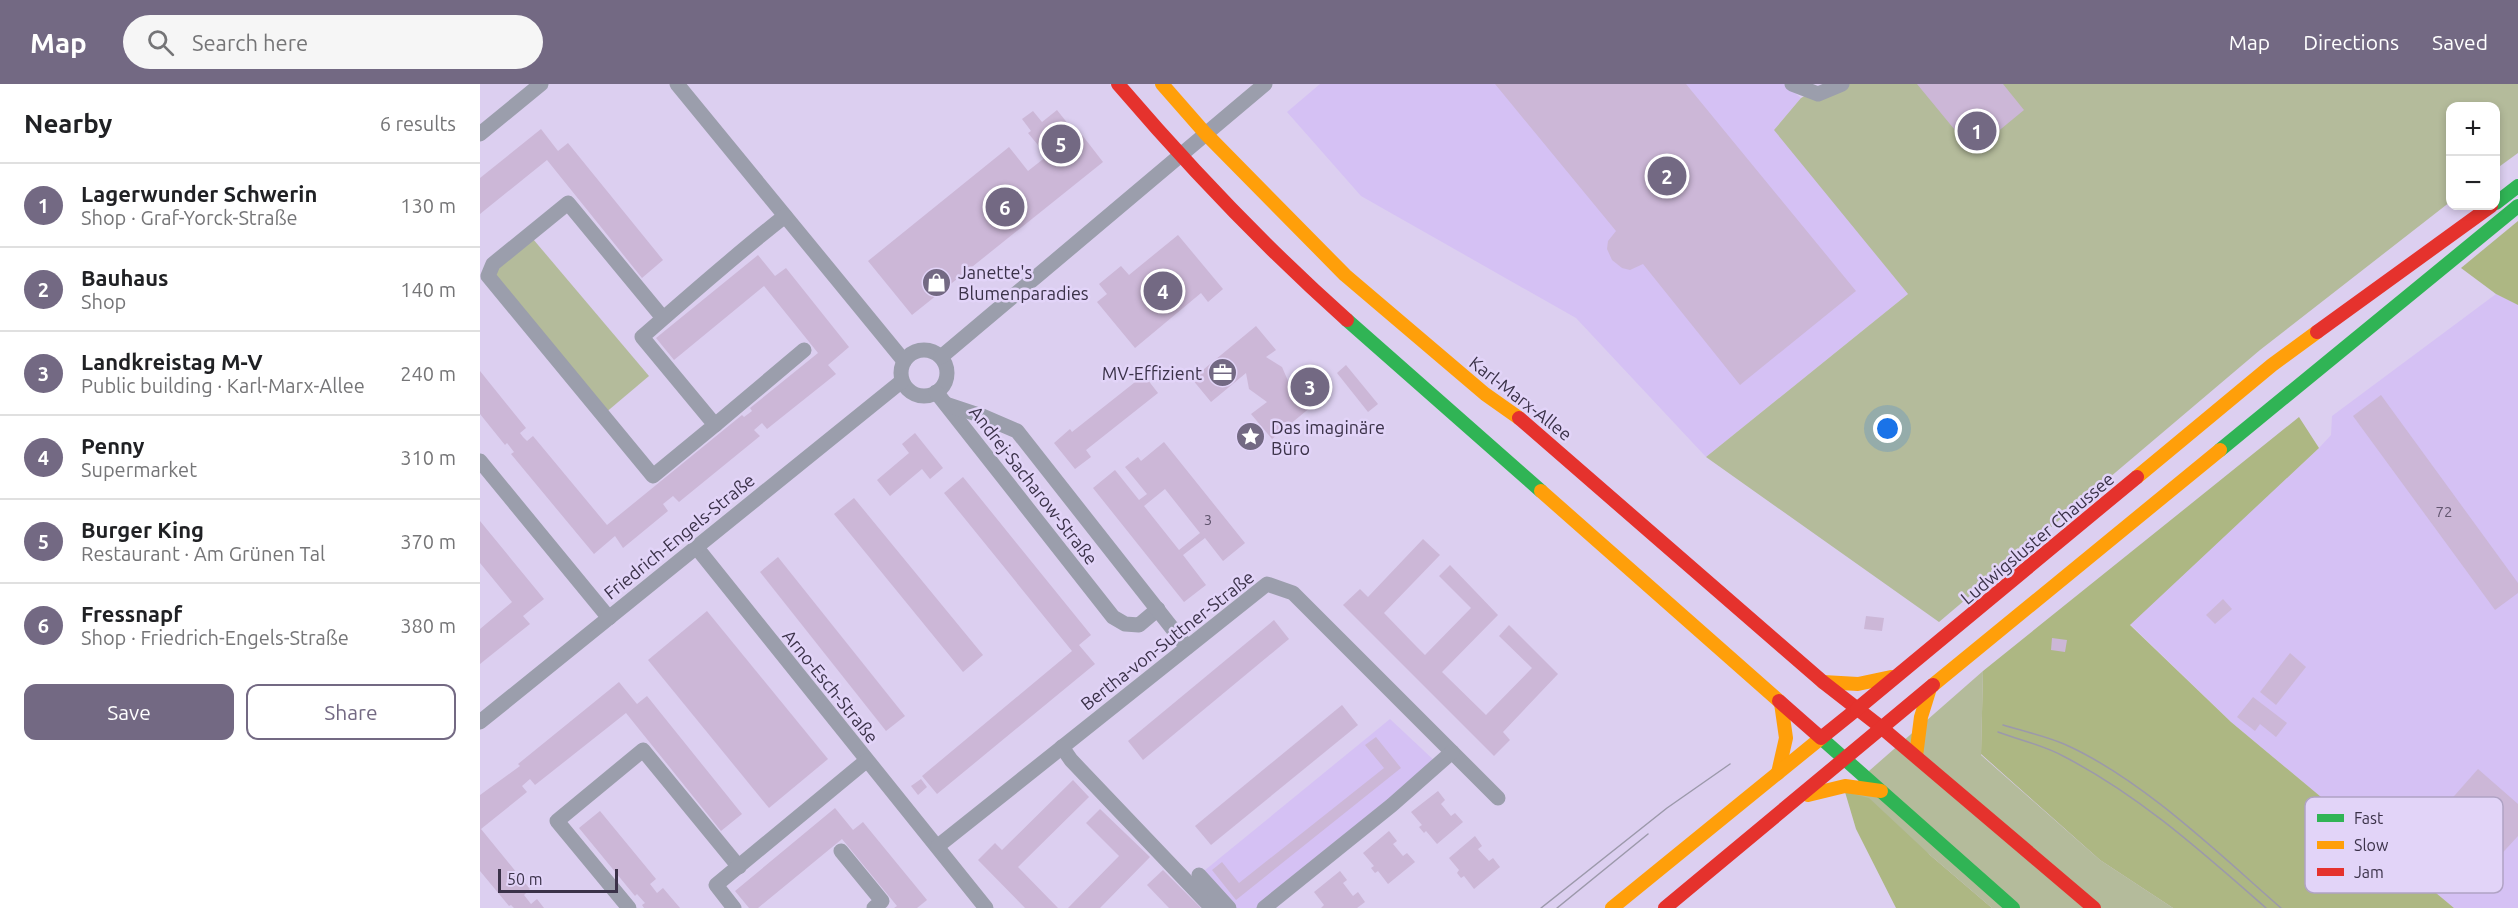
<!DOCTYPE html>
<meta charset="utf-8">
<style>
body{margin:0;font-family:Ubuntu,sans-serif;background:#f6f6f6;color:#202124}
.controls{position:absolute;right:18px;top:18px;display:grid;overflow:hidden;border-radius:12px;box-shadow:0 3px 9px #0003}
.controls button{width:54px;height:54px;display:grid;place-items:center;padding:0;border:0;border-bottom:2px solid #e0e0e0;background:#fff;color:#202124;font:30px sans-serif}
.scale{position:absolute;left:18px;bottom:15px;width:120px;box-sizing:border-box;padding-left:6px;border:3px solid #3b3249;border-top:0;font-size:16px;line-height:21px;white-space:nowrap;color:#3b3249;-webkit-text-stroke:4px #e2d4f8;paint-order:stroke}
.you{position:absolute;left:1408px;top:345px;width:21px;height:21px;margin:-15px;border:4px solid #fff;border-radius:50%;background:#1a73e8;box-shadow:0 0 0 9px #1a73e833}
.badge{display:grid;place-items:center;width:39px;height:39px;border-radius:50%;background:#736983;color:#fff;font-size:20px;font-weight:700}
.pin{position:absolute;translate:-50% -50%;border:3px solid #fff;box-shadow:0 2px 6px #0006}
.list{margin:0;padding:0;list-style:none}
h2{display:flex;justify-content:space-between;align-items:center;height:78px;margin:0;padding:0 24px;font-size:26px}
h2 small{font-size:20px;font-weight:400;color:#757577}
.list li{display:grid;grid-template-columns:39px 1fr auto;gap:18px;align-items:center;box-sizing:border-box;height:84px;padding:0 24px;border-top:2px solid #e0e0e0}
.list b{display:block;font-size:22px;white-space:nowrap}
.list p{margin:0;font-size:20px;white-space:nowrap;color:#757577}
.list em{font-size:20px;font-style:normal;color:#757577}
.actions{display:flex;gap:12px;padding:18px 24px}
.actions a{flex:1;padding:14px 0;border:2px solid #736983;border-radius:12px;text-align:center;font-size:21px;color:#736983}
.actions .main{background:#736983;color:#fff}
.icon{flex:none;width:33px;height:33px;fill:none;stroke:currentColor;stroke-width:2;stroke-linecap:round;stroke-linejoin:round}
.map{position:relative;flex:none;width:2038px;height:824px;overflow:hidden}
header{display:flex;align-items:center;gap:36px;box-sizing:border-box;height:84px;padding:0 30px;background:#736983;color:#fff}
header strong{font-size:28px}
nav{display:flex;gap:33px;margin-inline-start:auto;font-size:21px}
.search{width:420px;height:54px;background:#f6f6f6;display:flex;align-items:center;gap:15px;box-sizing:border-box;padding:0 21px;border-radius:33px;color:#757577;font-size:22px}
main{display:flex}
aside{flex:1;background:#fff}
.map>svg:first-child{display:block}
.built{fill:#d5c1f4}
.green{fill:#b4bb9b}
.forest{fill:#adb783}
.building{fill:#ccb7d7;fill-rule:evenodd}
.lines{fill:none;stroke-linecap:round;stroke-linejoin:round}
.street{stroke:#9b9eac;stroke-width:15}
.fast{stroke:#30b455;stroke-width:14}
.slow{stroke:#ff9f0a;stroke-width:14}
.jam{stroke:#e5322d;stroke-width:14}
.tram{stroke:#9c99ab;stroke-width:1.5}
.labels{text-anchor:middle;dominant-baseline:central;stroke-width:5;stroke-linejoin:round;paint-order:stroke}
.number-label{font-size:15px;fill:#61556e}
.poi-label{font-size:18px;fill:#3b3249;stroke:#e2d4f8;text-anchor:start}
.street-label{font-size:18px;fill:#3b3249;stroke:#e2d4f8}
.key{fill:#e2d4f8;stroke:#b0a3c4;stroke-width:1.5}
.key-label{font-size:16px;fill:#3b3249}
</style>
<header>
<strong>Map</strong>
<div class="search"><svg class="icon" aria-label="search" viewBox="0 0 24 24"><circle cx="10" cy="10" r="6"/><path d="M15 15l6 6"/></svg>Search here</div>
<nav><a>Map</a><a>Directions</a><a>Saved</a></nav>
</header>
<main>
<aside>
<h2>Nearby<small>6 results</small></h2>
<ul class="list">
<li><span class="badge">1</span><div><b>Lagerwunder Schwerin</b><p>Shop · Graf-Yorck-Straße</p></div><em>130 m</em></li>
<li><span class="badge">2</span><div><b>Bauhaus</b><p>Shop</p></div><em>140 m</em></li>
<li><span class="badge">3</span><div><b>Landkreistag M-V</b><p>Public building · Karl-Marx-Allee</p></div><em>240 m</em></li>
<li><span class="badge">4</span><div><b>Penny</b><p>Supermarket</p></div><em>310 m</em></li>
<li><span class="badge">5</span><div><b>Burger King</b><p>Restaurant · Am Grünen Tal</p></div><em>370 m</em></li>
<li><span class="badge">6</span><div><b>Fressnapf</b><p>Shop · Friedrich-Engels-Straße</p></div><em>380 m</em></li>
</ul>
<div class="actions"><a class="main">Save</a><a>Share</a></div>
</aside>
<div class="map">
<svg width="2038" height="824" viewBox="0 0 2038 824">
<rect width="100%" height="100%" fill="#dccff0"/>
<!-- built -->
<g class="built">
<path d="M840,0H1304L1321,14L1294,46L1334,22L1391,164L1428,210L1226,373L1096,234L881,112L807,28Z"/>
<path d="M2016,210L2038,221V824H1974L1751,638L1650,540L1839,364L1851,351L1852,332Z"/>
<path d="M910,635L958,680L784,824H749L719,791Z"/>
</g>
<!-- green -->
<g class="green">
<path d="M1359,0H2038V69L2016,85V22H1970V118L1780,266L1459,538L1226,373L1428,210L1294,46L1321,14L1330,9Z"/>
<path d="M53,155L169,292L124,330L8,192Z"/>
<path d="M1503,587L1501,671L1620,776L1693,824H1512L1450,771L1365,708Z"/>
</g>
<!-- forest -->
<g class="forest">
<path d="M2038,137V221L2016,210L1981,184Z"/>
<path d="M1819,333L1839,364L1650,541L1751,638L1974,824H1693L1620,776L1501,670L1503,587Z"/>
<path d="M1365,708L1389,714L1450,771L1512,824H1416L1376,745Z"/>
</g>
<!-- building -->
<g class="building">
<path d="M1015,0H1206L1376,207L1260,301L1163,180L1150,186L1142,184L1132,176L1127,165L1128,157L1136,147Z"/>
<path d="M1437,0H1523L1544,26L1493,68Z"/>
<path d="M577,26L596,50L599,47L623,78L432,231L388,177L529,63L548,87L567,72L548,49L551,47L542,35L553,27L562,38Z"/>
<path d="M61,45L78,67L88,59L183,176L162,194L67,76L0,130V94Z"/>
<path d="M698,151L743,205L728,218L721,209L655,264L617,218L627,210L619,200L641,182L649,191Z"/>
<path d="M278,171L295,192L306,184L369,263L348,281L356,290L287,345L282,339L274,346L280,352L199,418L193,412L183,420L188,427L143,464L135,452L114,470L31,370L34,368L27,359L25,361L0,330V287L46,344L40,349L43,353L47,357L53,352L127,441L262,331L264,333L272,327L270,324L338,269L284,202L194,276L176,254Z"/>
<path d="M776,242L796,266L786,273L802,283L809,299L827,284L848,309L792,355L771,330L787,318L769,305L766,289L731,318L712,295Z"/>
<path d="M866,281L898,320L888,328L857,289Z"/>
<path d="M664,291L678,309L606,366L611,373L595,385L574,359L590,345L592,348Z"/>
<path d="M1901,311L2038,499V509L2015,526L1873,332Z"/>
<path d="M435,349L463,384L450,395L442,385L410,412L397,396L429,369L422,360Z"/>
<path d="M684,358L765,459L743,477L725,454L703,471L726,501L704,518L613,404L635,386L659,416L667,410L645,383L658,373L661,377ZM685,405L720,449L699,466L664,422Z"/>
<path d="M483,393L611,551L599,561L615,580L457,710L442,692L592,567L464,409Z"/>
<path d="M374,414L503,571L483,588L354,430Z"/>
<path d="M0,437L64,515L43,532L50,540L0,580V545L32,518L0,479Z"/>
<path d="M943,455L960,471L904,529L935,561L945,571L991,524L959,492L970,481L1018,531L962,588L1006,631L1052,584L1019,552L1029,541L1078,590L1023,648L1030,656L1014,672L863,521L880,505L888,513Z"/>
<path d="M298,473L425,632L406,647L280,488Z"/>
<path d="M1743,515L1752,525L1735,540L1726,531Z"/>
<path d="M227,527L348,675L289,724L168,576Z"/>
<path d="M1386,532L1404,534L1402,547L1384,545Z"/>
<path d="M794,536L809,555L663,676L648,657Z"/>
<path d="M1572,554L1587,556L1585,568L1571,566Z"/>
<path d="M1810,569L1826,583L1796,621L1780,608Z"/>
<path d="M139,598L157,620L167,612L262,730L241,747L146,629L55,701L50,695L42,702L47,708L1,745L50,805L44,811L51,820L57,815L64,824H34L31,821L29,822L0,787V711L40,682L38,680Z"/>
<path d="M1773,613L1807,639L1796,653L1780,640L1775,647L1757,633Z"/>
<path d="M862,621L878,641L731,761L715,742Z"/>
<path d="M896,653L921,684L756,816L732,786L742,778L759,799L904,684L885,661Z"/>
<path d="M1998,685L2038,720V752L2015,777L1960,728Z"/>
<path d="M441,695L447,703L438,711L431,702Z"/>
<path d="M593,696L609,713L538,783L578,824H545L498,776L515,759L522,766Z"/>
<path d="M958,707L965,716L961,720L971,732L975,729L983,738L957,760L946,747L944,749L939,743L942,741L931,728Z"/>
<path d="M355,724L373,746L383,738L447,816L437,824H414L417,822L362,755L278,824H269L255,807Z"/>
<path d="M620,725L670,773L620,824H588L639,772L606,739Z"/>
<path d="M120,727L176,795L170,800L177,809L183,804L200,824H164L162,821L165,819L157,810L155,812L99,744Z"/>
<path d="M909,747L917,757L913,760L923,772L927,769L935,778L908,800L898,787L895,789L891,784L894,782L883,769Z"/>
<path d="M995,752L1002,762L998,765L1009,777L1013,774L1020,783L994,805L984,792L981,794L977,789L979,786L969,774Z"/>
<path d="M683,786L721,824H689L667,801Z"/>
<path d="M860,787L867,796L863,799L873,812L878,808L885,818L877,824H841L844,821L834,808Z"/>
</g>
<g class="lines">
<!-- street -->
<g class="street">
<path d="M197,0L424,277"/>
<path d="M1312,0L1338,10L1362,0"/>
<path d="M0,50L61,0"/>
<path d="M183,234L88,119L13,180L8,192L173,392L235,341L162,253C209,212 255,171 305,132"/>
<circle cx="444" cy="289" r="23"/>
<path d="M461,273L785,0"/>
<path d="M456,308L633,533L645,540L659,541L678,525"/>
<path d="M466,320L502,332L537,347L707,563"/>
<path d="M235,341L324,266"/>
<path d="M0,377L129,534"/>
<path d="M217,464L506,824"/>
<path d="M0,638L422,297"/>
<path d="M582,663L591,676L732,824"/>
<path d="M458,762L787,500L813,509L1018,714"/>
<path d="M361,767L402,817L394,824"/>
<path d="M719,791L749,824"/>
<path d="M149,824L77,737L163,666L259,783"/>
<path d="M254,824L236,801L386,677"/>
<path d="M784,824L912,721L972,668"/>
</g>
<!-- fast -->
<g class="fast">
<path d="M2016,119L2038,102"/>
<path d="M867,236L1061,407"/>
<path d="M1740,366L2038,122"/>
<path d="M1341,654L1533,824"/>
</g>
<!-- slow -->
<g class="slow">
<path d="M682,0L725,49L865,191L1005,310L1039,334"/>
<path d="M1657,393L1792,281L1837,248"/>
<path d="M1061,407L1299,617"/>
<path d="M1343,598L1378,600L1411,593"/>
<path d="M1453,601L1740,366"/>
<path d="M1436,672L1441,633L1450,604"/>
<path d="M1298,689L1306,654L1301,619"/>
<path d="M1328,711L1365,702L1401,707"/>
<path d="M1132,824L1341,654"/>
</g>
<!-- jam -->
<g class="jam">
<path d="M638,0C709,83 785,163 867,236"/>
<path d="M1837,248L2011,122"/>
<path d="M1039,334L1343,598L1402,644"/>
<path d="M1299,617L1341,654L1377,625"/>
<path d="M1377,625L1657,393"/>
<path d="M1402,644L1614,824"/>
<path d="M1185,824L1453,601"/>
</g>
<!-- tram -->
<g class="tram">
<path d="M1523,641C1543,647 1565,652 1584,660C1661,694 1738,769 1801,824"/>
<path d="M1518,648C1539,656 1563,661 1583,672C1659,711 1722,768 1786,824"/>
<path d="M1061,824L1187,724L1250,680"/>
<path d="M1077,824L1168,750"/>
</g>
</g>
<!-- icons -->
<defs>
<symbol id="shop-disc" viewBox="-11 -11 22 22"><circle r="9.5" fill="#736983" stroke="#e2d4f8"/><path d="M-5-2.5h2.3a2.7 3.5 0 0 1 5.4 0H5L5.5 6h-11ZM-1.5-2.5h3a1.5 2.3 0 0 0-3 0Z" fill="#fff"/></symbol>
<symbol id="office-disc" viewBox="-11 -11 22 22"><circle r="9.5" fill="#736983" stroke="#e2d4f8"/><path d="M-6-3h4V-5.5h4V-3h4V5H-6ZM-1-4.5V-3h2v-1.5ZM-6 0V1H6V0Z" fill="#fff"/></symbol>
<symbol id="sight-disc" viewBox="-11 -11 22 22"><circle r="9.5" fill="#736983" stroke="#e2d4f8"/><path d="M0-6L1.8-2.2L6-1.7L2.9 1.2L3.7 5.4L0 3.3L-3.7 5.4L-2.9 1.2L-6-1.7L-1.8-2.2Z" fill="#fff"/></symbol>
</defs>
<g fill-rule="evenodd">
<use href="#shop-disc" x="440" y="182" width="33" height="33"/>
<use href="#office-disc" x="726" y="272" width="33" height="33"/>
<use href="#sight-disc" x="754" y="336" width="33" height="33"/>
</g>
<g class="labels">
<!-- number labels -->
<g class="number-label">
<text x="1964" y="427">72</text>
<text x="728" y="435">3</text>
</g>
<!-- poi labels -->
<g class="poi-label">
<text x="478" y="188">Janette's<tspan x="478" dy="21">Blumenparadies</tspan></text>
<text x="722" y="289" text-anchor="end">MV-Effizient</text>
<text x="791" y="343">Das imaginäre<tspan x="791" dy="21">Büro</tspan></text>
</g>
<!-- street labels -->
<g class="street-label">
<text transform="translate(1041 314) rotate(38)">Karl-Marx-Allee</text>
<text transform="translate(554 401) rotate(52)">Andrej-Sacharow-Straße</text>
<text transform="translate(199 452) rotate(-39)">Friedrich-Engels-Straße</text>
<text transform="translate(1557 454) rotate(-40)">Ludwigsluster Chaussee</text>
<text transform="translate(687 556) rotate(-38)">Bertha-von-Suttner-Straße</text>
<text transform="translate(351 602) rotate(51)">Arno-Esch-Straße</text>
</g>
</g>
<!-- legend -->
<rect x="1825" y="713" width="198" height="96" rx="9" class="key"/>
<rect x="1837" y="730" width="27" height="8" fill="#30b455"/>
<rect x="1837" y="757" width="27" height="8" fill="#ff9f0a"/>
<rect x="1837" y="784" width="27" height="8" fill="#e5322d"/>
<g class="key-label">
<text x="1874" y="740">Fast</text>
<text x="1874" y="767">Slow</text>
<text x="1874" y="794">Jam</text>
</g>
</svg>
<div class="controls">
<button>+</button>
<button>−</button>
</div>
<div class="scale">50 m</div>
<div class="you"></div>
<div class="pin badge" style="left:1497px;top:47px">1</div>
<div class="pin badge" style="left:1187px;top:92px">2</div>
<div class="pin badge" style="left:830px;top:303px">3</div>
<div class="pin badge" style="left:683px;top:207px">4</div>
<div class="pin badge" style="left:581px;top:60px">5</div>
<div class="pin badge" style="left:525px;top:123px">6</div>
</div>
</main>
